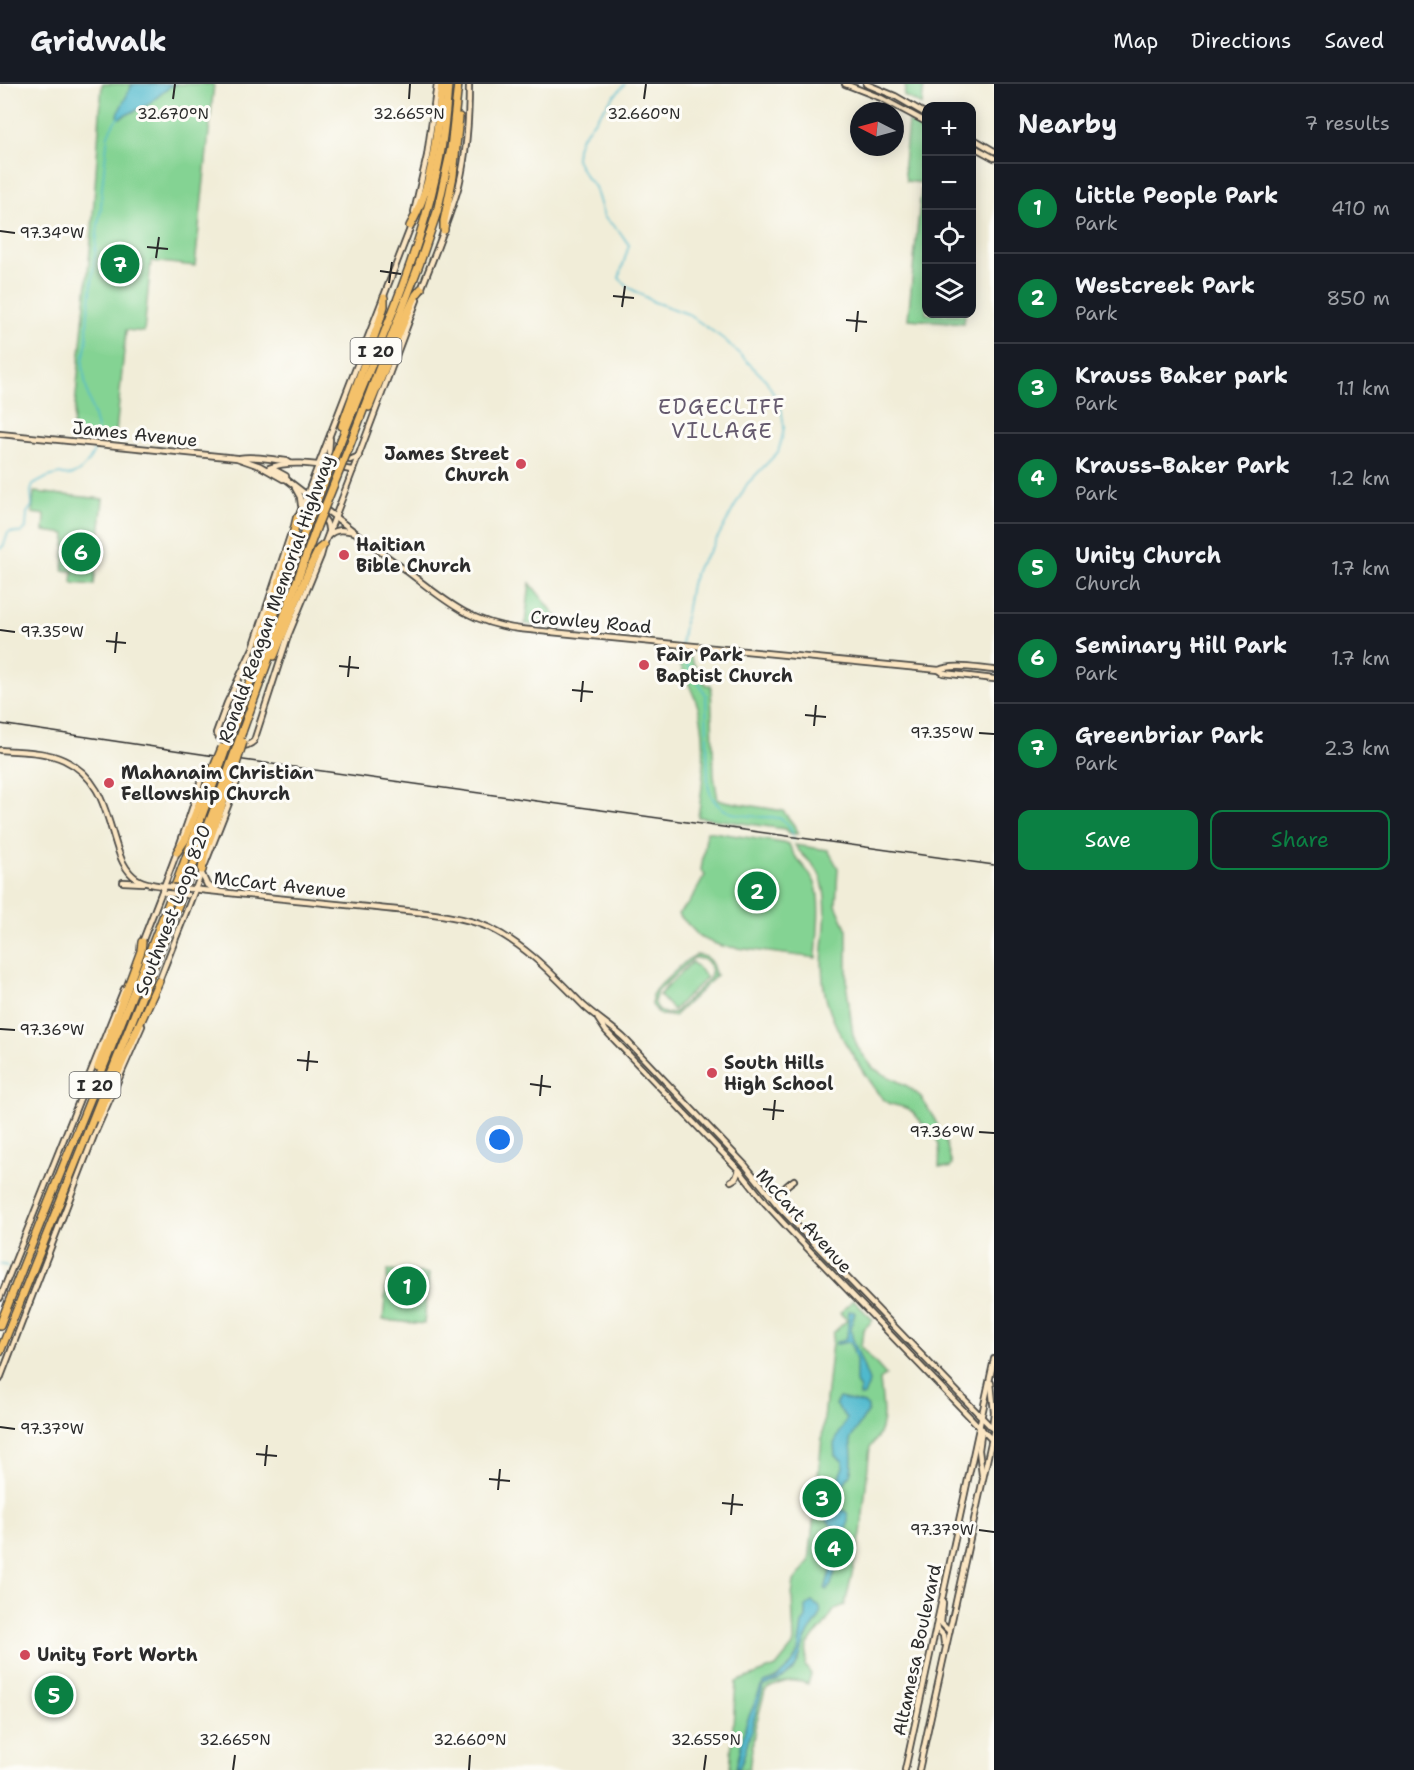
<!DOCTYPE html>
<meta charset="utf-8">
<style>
body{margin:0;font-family:"Shantell Sans",sans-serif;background:#20242c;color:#f1f3f6}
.controls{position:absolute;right:18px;top:18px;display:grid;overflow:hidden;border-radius:12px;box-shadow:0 3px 15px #0003}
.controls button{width:54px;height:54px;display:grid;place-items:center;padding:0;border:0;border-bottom:2px solid #363941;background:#171b24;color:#f1f3f6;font:30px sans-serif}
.compass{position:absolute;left:850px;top:18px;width:54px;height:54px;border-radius:50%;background:#171b24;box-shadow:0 3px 15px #0003;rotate:276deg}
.you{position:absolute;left:500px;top:1056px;width:21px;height:21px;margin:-15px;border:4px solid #fff;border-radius:50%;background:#1a73e8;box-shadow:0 0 0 9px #1a73e833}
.badge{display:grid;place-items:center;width:39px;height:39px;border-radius:50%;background:#0b8043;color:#fff;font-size:20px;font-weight:700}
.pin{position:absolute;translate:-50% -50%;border:3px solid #fff;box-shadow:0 2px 6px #0006}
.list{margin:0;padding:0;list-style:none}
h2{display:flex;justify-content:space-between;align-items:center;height:78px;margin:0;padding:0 24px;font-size:26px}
h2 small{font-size:20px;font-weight:400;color:#9ea1a6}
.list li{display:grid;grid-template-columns:39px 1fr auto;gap:18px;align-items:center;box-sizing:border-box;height:90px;padding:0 24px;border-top:2px solid #363941}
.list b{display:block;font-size:22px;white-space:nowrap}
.list p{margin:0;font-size:20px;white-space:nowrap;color:#9ea1a6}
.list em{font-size:20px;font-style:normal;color:#9ea1a6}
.actions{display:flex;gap:12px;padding:18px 24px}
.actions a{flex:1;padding:14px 0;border:2px solid #0b8043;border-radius:12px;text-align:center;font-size:21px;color:#0b8043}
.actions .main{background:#0b8043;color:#fff}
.icon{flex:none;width:33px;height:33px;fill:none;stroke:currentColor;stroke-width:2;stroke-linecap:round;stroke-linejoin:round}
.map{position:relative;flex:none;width:994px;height:1686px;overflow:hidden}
header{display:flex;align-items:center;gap:36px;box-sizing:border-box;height:84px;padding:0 30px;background:#171b24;border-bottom:2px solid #363941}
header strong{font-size:28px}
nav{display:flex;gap:33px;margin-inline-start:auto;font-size:21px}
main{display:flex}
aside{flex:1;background:#171b24}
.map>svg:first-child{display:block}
.green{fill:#84d393;stroke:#587f5f;stroke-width:1.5;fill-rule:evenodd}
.water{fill:#4fb9cd;stroke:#3d727c;stroke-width:1.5}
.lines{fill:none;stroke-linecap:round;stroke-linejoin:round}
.stream{stroke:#4fb9cd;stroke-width:1.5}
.secondary-casing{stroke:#494845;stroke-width:8}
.motorway-casing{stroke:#494845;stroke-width:10}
.secondary{stroke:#fbe6c3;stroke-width:4.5}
.motorway{stroke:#f4c16a;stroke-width:7}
.rail{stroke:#2b2b2b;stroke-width:1.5}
.secondary-bridge-casing{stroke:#494845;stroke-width:8;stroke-linecap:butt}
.motorway-bridge-casing{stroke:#494845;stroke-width:10;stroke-linecap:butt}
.secondary-bridge{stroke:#fbe6c3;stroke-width:4.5}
.motorway-bridge{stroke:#f4c16a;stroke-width:7}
.ticks{fill:none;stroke:#2b2b2b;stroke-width:2}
.poi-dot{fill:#d1495b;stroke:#fdfcf7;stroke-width:2}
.labels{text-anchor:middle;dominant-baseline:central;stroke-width:6;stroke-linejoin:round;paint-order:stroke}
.shield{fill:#fdfcf7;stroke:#6a6a68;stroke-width:1.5}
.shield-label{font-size:16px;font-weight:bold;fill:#2b2b2b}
.street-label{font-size:18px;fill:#2b2b2b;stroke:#fdfcf7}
.poi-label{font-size:18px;font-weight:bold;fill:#2b2b2b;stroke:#fdfcf7;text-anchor:start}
.quarter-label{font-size:21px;letter-spacing:1.5px;fill:#655a6e;stroke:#fdfcf7}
.ticks-label{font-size:15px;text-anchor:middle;fill:#2b2b2b;stroke:#fdfcf7;stroke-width:6;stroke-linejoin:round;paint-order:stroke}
</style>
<header>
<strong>Gridwalk</strong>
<nav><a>Map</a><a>Directions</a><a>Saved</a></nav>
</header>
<main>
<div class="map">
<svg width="994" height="1686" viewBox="0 0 994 1686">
<rect width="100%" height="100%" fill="#fdfcf7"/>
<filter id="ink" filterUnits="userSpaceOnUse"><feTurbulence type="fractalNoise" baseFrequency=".0167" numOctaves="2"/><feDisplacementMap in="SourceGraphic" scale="12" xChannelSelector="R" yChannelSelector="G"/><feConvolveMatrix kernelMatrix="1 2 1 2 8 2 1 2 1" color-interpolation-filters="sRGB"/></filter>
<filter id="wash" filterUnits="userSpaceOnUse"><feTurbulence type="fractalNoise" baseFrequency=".008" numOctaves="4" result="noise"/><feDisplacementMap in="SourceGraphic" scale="24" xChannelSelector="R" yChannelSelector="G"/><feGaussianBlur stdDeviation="1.35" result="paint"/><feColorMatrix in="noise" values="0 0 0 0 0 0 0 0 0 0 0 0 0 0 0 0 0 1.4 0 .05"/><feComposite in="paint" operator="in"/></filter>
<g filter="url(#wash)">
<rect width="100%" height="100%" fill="#f1edd8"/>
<!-- green -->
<g class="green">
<path d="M102,0H214L195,182L151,177L144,248L126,246L116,349L108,357L72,353L92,146Z"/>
<path d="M906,0H924L922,21L904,12Z"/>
<path d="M908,37L924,44L919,84L926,86V230H965L964,239L908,235L922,99L906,97L904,81Z"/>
<path d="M34,408L103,415L94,501L72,499L73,487L63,486L66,450L44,447L45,431L32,429Z"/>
<path d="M530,499L565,543L525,540Z"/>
<path d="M675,569L688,570L706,601H711L714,692L718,716L783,727L794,741L798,750L788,749L785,745L698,733C703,702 708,650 697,620C691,603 682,586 675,569Z"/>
<path d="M707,747L789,760C794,777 808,783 815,799C822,816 817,854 816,874L721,862L701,854L678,830L690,818L705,791L701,786Z"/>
<path d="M795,761L828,766L838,784L836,821L847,846V905L853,951L858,964L873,984L881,989L907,1002L920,1012L933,1032L946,1058L952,1081L950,1084L939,1083C941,1058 939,1056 922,1039C918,1035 915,1029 910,1026C904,1022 895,1022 888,1019C877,1012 860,983 853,971C830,937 819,907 823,864C825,841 829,814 820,792C815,778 802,774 795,761Z"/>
<path d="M696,871C707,871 714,878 714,890L717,891L674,932L660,931L652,921V911L656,905L687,876ZM694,874L702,875L708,878L711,885L710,894L675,928L667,930L659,927L654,918L657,908L689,878Z"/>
<path d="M692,878L707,893L673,926L659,911Z"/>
<path d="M388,1186L429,1190L424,1240L383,1236Z"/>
<path d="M853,1216L873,1236L863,1246L861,1263L886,1291L880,1296C882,1321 889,1344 870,1363L861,1450L845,1521L835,1525L823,1543L814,1552L807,1562L805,1582L811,1590L808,1600C793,1594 778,1598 765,1607L755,1644L749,1686H730L736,1598L776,1583L793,1562L794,1557L792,1512L794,1497L809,1478L833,1249L847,1236L840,1229Z"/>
</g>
<!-- water -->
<g class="water">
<path d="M137,0H177L171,2L147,21L120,34L118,32L119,27L131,3V1Z"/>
<path d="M849,1227L855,1228L851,1242L852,1253L869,1297L868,1302L864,1312H860V1305L856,1299V1276L851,1259C845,1256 842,1261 836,1260V1258L842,1257L847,1253Z"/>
<path d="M839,1314L865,1320L868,1323V1327L850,1356C852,1363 853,1383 850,1390C843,1403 841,1400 842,1417H838L837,1398L843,1383V1377L835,1372L834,1360L847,1334L835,1321Z"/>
<path d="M834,1426C839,1426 845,1425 847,1429C853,1438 834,1489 831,1501L827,1506L825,1505L837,1464V1454L834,1445L826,1435L828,1428Z"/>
<path d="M812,1518L820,1523C823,1535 812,1542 807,1552C801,1563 801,1579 792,1587C785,1595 773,1598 763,1603L743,1675L739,1685L736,1684L746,1640L761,1603L764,1599L777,1594L792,1580L798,1568L802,1540L806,1534V1522Z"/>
</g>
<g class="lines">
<!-- stream -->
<g class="stream">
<path d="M625,0L609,18L580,55L577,64L576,75L585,92L595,103L604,133L619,147L629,161L619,194L628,203L654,218L688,230L725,256L766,296L781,323L784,343L782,354L778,368L747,400L713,462L698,482L691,500L682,554L681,571L706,611L708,701C715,737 750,731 779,734C789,739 793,746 793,757"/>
<path d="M98,356C100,347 89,318 87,306C85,297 83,288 83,278C84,271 86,263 87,255C88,243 86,229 90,218L98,141L101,124L102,104L108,50L115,37L120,32"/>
<path d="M0,465L4,461L8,449L11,448L21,449L26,444L27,429L32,422L31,407L33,401L48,393L60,390C76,397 90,378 95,365"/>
<path d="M0,1180L7,1182"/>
</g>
</g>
</g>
<g filter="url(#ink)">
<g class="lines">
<defs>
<g id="secondary">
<path d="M845,0L881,14L926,38"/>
<path d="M866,0L895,12L926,30"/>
<path d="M972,54L994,67"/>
<path d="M972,62L994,74"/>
<path d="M414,128L427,72L437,0"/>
<path d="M421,206C434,171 449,137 459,101C467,68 469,34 469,0"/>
<path d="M0,350L237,374L260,382L283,395H286"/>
<path d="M330,355L329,368L332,373L350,376L359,372"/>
<path d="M240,374C254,371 273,376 287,377L290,379"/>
<path d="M269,384C294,374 327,383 353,386"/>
<path d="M270,386L273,385L286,392V395C324,424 361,454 400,482C443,514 465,538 520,545L939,586L943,589L994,595"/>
<path d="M295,404L300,413L301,421"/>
<path d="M301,428L304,425C315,424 328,435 328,445"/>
<path d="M297,436L411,142"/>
<path d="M290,452L253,564L227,619L216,649C223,662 243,667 254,657L288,552L321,472L324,461C356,380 386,298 417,216"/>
<path d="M328,452C336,444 344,446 354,448"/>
<path d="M939,586C954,579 978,585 994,586"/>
<path d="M0,666C21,668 45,667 64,676C100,693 105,725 116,760C120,773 125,787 137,795C147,801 162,802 173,803"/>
<path d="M202,790L207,801L218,807"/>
<path d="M123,798L144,799"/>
<path d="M192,805C254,812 316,818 378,824C411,828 460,830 490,844C527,862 555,893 584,922C597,934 613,943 626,956L745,1081L780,1124L994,1346"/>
<path d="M141,861C163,804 187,747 203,688L209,684L233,687L238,695L233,709L159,897"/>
<path d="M598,935L606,947L739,1086L765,1119L790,1146L994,1358"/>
<path d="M731,1097L736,1094L739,1086"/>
<path d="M781,1122C777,1109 784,1103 794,1096"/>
<path d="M0,1214L124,905"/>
<path d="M0,1295L95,1049L142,942"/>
<path d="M991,1299L994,1328L992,1344"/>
<path d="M982,1391L979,1366L982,1345"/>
<path d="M943,1519L941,1539L949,1547"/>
<path d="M936,1543L943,1551L944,1559"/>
<path d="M905,1686L994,1275"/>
<path d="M919,1686L994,1345"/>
</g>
<g id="motorway">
<path d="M410,142C434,101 437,47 442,0"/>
<path d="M444,146V137L453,92L459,33"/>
<path d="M369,323L407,230L416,211L421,205"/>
<path d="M342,342L380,236L384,222V214"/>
<path d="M340,359C374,272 416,182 436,91C443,61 446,31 448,0"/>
<path d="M349,363L419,181L437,128L451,65L458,0"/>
<path d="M261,558L290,464L297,434"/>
<path d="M274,572L311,481L319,465L324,461"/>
<path d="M242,648L317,442"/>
<path d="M231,650L309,436"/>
<path d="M177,768L185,756L212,688"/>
<path d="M202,786L204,771L231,696"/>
<path d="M98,983L141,867L142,858"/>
<path d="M97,1034L159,897"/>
<path d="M0,1241C71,1058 149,878 216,693"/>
<path d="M0,1268L181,814L225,696"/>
</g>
</defs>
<!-- secondary casing -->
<use href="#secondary" class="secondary-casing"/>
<!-- motorway casing -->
<use href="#motorway" class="motorway-casing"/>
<!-- secondary -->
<use href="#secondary" class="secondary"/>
<!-- motorway -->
<use href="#motorway" class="motorway"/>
<!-- rail -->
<path class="rail" d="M0,640L208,671L994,781"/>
<defs>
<g id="secondary-bridge">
<path d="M173,803L190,805"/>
<path d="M165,809L187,811"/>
</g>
<g id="motorway-bridge">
<path d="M309,436L340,359"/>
<path d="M317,442L349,363"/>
<path d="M212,688L222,664"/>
<path d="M216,693L231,650"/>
<path d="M225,696L242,648"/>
<path d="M231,696L243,658"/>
</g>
</defs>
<!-- secondary-bridge casing -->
<use href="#secondary-bridge" class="secondary-bridge-casing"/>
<!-- motorway-bridge casing -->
<use href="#motorway-bridge" class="motorway-bridge-casing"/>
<!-- secondary-bridge -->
<use href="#secondary-bridge" class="secondary-bridge"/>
<!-- motorway-bridge -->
<use href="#motorway-bridge" class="motorway-bridge"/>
</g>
</g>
<!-- ticks -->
<path class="ticks" d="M173,15L175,0M409,15L410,0M644,15L646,0M0,147L15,149M147,163L168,165M156,174L159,153M380,187L401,190M389,199L392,178M613,212L634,214M622,223L625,202M846,236L867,238M856,248L858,227M0,546L15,548M106,557L126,559M115,569L117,548M339,582L359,584M348,593L350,572M572,606L593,608M581,618L583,597M805,631L826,633M814,642L816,621M979,649L994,650M0,945L15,946M297,976L318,978M307,987L309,967M530,1000L551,1003M540,1012L542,991M763,1025L784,1027M773,1036L775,1016M979,1048L994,1049M0,1343L15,1345M256,1370L277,1372M265,1382L267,1361M489,1395L510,1397M498,1406L500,1385M722,1419L743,1421M731,1431L733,1410M979,1446L994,1448M233,1686L235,1671M469,1686L470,1671M704,1686L706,1671"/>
<!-- markers -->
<g class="poi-dot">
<circle cx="521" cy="380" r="6"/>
<circle cx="344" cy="471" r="6"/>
<circle cx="644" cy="581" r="6"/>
<circle cx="109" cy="699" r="6"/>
<circle cx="712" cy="989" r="6"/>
<circle cx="25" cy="1571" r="6"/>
</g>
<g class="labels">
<!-- shield labels -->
<g class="shield">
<rect x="350.5" y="254" width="51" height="26" rx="4.5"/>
<rect x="69.5" y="988" width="51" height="26" rx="4.5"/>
</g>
<g class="shield-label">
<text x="376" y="267">I 20</text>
<text x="95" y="1001">I 20</text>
</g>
<!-- street labels -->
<g class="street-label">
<text transform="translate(135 350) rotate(6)">James Avenue</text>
<text transform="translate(276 515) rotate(-70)">Ronald Reagan Memorial Highway</text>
<text transform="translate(591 538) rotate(5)">Crowley Road</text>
<text transform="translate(280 801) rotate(6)">McCart Avenue</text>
<text transform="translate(173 826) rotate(-69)">Southwest Loop 820</text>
<text transform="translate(804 1137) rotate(48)">McCart Avenue</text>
<text transform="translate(917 1566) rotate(-78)">Altamesa Boulevard</text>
</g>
<!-- poi labels -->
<g class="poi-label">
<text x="509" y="370" text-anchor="end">James Street<tspan x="509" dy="21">Church</tspan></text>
<text x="356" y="461">Haitian<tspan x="356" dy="21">Bible Church</tspan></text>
<text x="656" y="571">Fair Park<tspan x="656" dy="21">Baptist Church</tspan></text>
<text x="121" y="689">Mahanaim Christian<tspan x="121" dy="21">Fellowship Church</tspan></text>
<text x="724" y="979">South Hills<tspan x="724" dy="21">High School</tspan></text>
<text x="37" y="1571">Unity Fort Worth</text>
</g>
<!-- quarter labels -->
<g class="quarter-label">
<text x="722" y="323">EDGECLIFF<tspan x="722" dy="24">VILLAGE</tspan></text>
</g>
</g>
<g class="ticks-label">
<text x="173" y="35">32.670°N</text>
<text x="409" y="35">32.665°N</text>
<text x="644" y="35">32.660°N</text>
<text x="52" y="154">97.34°W</text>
<text x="52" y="553">97.35°W</text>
<text x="942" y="654">97.35°W</text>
<text x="52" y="951">97.36°W</text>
<text x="942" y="1053">97.36°W</text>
<text x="52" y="1350">97.37°W</text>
<text x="942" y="1451">97.37°W</text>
<text x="235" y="1661">32.665°N</text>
<text x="470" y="1661">32.660°N</text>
<text x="706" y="1661">32.655°N</text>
</g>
</svg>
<div class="controls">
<button>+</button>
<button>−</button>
<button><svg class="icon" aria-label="locate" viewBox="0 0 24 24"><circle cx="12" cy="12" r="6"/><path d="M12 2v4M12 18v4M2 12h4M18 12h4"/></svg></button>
<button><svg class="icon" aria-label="layers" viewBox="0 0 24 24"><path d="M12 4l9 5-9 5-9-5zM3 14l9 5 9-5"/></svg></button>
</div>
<svg class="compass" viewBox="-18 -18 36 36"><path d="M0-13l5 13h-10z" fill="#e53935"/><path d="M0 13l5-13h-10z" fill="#9ea1a6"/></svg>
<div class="you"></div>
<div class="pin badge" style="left:407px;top:1202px">1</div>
<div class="pin badge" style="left:757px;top:807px">2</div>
<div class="pin badge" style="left:822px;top:1414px">3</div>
<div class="pin badge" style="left:834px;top:1464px">4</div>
<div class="pin badge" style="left:54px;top:1611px">5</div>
<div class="pin badge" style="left:81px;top:468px">6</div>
<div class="pin badge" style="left:120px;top:180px">7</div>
</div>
<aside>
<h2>Nearby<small>7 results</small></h2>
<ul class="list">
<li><span class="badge">1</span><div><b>Little People Park</b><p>Park</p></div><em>410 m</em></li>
<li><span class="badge">2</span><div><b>Westcreek Park</b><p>Park</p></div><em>850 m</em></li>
<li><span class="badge">3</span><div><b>Krauss Baker park</b><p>Park</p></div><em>1.1 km</em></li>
<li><span class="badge">4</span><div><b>Krauss-Baker Park</b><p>Park</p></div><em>1.2 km</em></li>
<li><span class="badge">5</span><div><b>Unity Church</b><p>Church</p></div><em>1.7 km</em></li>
<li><span class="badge">6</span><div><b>Seminary Hill Park</b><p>Park</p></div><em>1.7 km</em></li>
<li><span class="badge">7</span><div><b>Greenbriar Park</b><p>Park</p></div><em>2.3 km</em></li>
</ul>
<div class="actions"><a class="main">Save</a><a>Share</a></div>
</aside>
</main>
